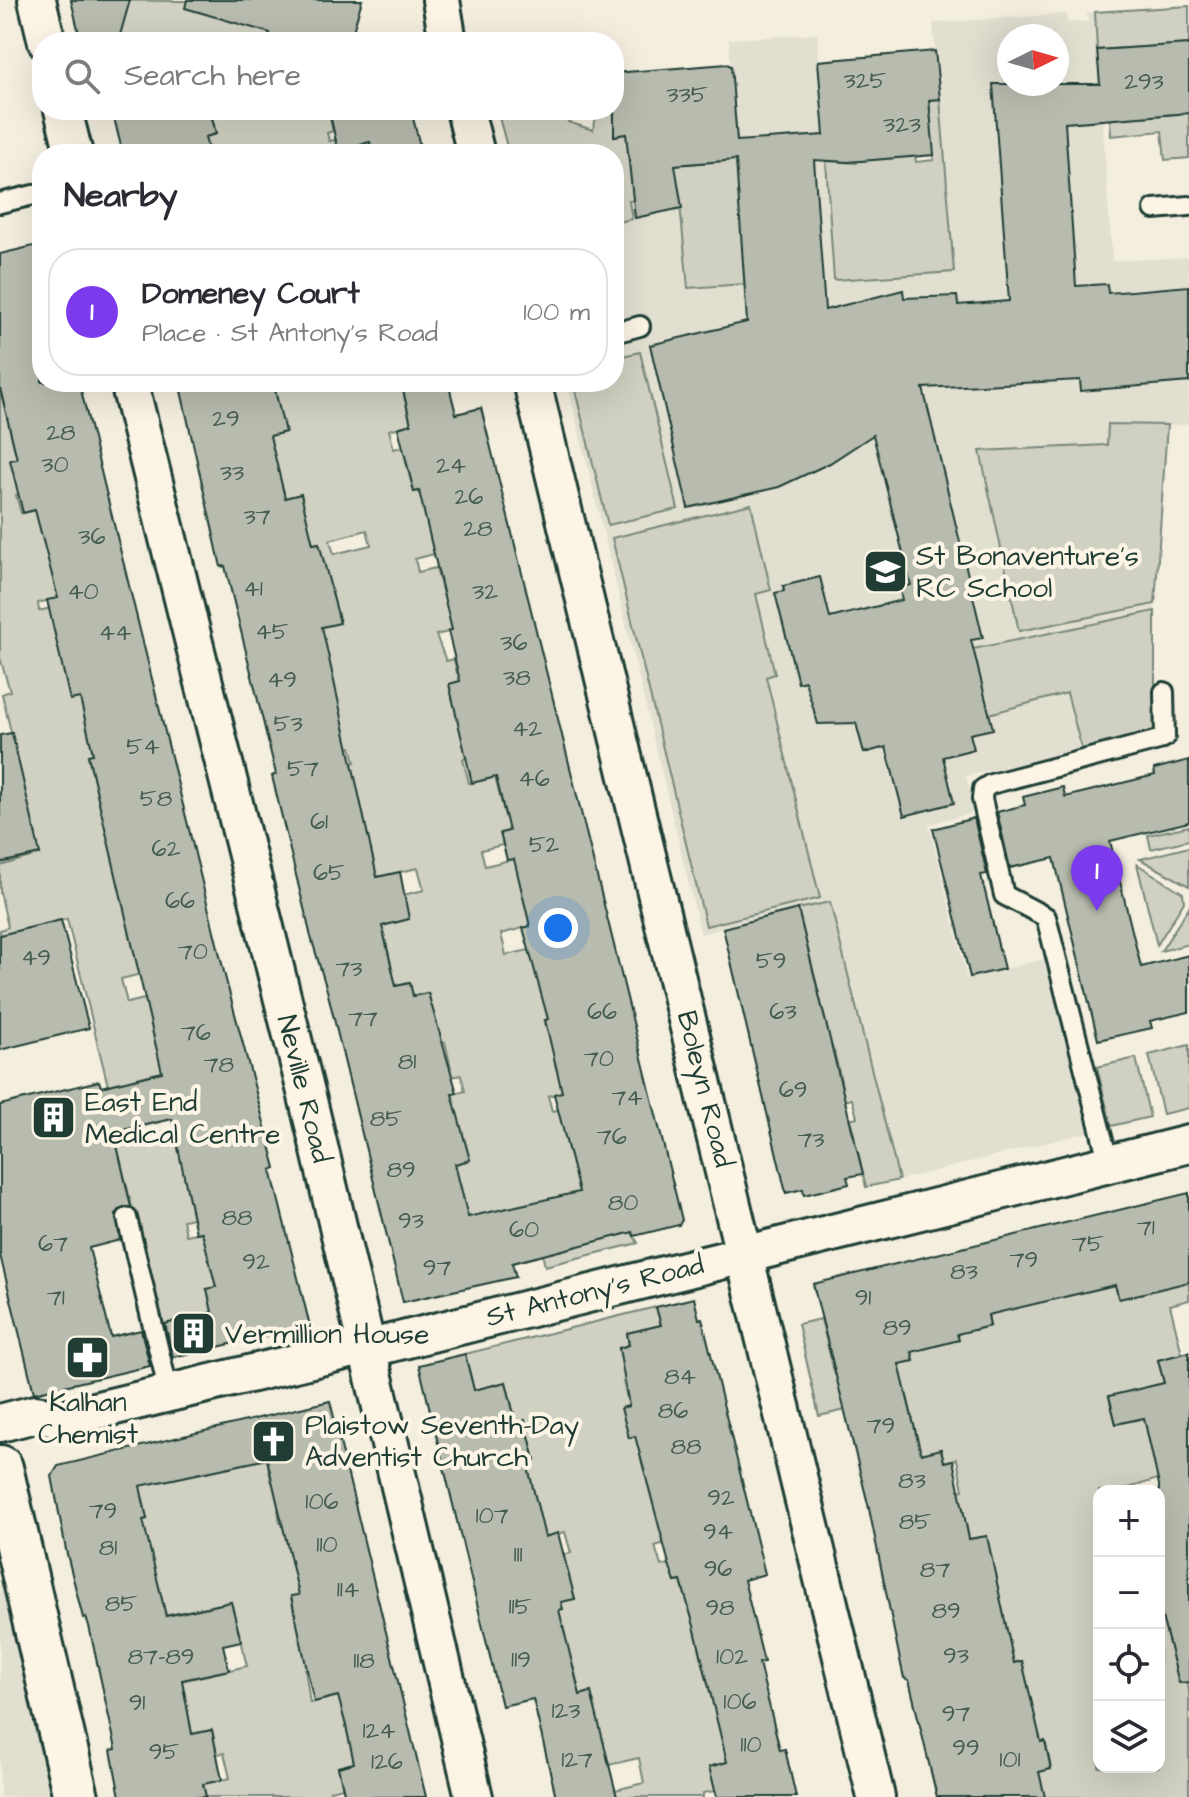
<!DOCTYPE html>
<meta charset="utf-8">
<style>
body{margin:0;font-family:"Architects Daughter",sans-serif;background:#f7f7f7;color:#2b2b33}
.controls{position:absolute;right:24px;bottom:24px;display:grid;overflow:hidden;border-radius:16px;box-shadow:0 8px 32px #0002}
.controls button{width:72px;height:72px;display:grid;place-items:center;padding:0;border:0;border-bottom:2px solid #e1e1e2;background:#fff;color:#2b2b33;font:40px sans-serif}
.compass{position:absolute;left:997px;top:24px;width:72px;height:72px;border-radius:50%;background:#fff;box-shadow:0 8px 32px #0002;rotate:85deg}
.you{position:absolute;left:558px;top:928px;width:28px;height:28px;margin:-20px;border:6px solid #fff;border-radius:50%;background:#1a73e8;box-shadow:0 0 0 12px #1a73e833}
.badge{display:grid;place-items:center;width:52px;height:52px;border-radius:50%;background:#7c3aed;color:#fff;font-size:26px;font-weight:700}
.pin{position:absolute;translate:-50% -66px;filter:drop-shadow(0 2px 4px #0008)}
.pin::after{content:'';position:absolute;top:42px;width:28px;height:24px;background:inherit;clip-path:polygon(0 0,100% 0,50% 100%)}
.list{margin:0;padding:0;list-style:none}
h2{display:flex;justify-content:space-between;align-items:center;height:104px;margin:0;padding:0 32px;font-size:34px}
h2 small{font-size:26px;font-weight:400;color:#7c7c81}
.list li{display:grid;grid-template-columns:52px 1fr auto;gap:24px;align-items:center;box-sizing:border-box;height:128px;margin:0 16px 16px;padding:0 16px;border:2px solid #e1e1e2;border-radius:32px}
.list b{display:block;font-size:30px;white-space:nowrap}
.list p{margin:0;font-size:26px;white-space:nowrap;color:#7c7c81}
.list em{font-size:26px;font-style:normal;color:#7c7c81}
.icon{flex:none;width:44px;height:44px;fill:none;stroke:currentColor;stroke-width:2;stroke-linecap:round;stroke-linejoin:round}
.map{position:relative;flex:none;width:1189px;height:1797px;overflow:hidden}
.search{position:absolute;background:#fff;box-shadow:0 8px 32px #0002;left:32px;top:32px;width:592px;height:88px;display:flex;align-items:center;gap:20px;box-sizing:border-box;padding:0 28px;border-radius:32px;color:#7c7c81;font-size:30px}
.panel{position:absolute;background:#fff;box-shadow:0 8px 32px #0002;left:32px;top:144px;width:592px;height:248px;border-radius:32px}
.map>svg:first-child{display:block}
.built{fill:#e1dfd0;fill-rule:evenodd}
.green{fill:#d0d1c2;stroke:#78877b;stroke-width:2;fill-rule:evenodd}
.building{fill:#b8bcae;stroke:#1f3d34;stroke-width:2}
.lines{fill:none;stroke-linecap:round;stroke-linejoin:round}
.service-casing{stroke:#1f3d34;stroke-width:24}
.minor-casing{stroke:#1f3d34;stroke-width:42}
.secondary-casing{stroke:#1f3d34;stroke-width:50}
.service{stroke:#fcf5e5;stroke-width:18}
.minor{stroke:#fcf5e5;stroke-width:36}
.secondary{stroke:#fcf5e5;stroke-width:44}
.labels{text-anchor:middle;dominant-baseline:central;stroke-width:8;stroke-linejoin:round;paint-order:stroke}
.number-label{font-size:24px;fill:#455d52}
.poi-label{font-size:28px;fill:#1f3d34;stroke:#fcf5e5;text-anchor:start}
.street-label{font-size:28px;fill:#1f3d34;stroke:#fcf5e5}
</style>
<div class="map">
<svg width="1189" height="1797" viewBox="0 0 1189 1797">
<rect width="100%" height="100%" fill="#f3eede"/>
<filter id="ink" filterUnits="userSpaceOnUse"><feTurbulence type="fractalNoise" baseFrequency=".0125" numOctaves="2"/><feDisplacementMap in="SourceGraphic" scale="16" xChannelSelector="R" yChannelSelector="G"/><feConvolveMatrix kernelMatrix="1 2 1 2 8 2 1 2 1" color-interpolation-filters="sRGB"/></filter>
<g filter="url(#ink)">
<!-- built -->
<g class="built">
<path d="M1095,12L1112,261L1189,257V424L1167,426L1155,604V734L966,776L976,812L929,824L967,978L1045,959L1088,1132L899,1180L830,902L701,934L567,382H614V223L682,208L688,288L736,161L729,39L817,34L834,280L954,272L933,23L1066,14L1067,23L1077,22H1088L1087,13ZM1009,36H1057V84H1009Z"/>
<path d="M0,1575L7,1602L53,1797H0Z"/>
</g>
<!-- green -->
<g class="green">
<path d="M71,0L278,2L267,42H118L97,3L72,5Z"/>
<path d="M1189,6V44L1097,50L1095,12Z"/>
<path d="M940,99L954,272L834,280L826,161L857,163L856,150L915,156L916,162L934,160L929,100Z"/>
<path d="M179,110H351L329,115L333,131L327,133L329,141L335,140L338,150L370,142L373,154H209L205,137L216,134L212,116L162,128Z"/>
<path d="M497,110L523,117L527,110L559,119L562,113L570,116L568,122L593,130L598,110H613L616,136L683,118L687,164L726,161L722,116L735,115L745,284L688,288L679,194L629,201L632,219L614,223V154H509Z"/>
<path d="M1189,113V158L1165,160L1162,131L1111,136L1110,119Z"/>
<path d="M640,352L678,509L608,525L573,382H614V358Z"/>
<path d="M244,382H401L411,424L389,430L394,449L441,438L406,462L414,492L433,487L434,554L415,559L418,572L436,568L447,609L483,601L488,622L436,635L446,661L454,659L457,673L487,666L450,687L472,757L463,759L469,783L495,777L505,816L534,809L537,824L501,833L503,845L481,850L485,866L514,859L516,864L530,926L501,934L506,955L529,950L585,1010L544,1021L548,1034L568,1029L554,1060L558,1075L603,1082L548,1096L552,1111L562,1109L638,1243L545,1266L530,1203L517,1206L475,1249L460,1184L416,1173L470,1160L441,1097L465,1091L461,1075L433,1081L431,1073L451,1068L445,1042L426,1047L432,1008L428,993L413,996L409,983L373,992L368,971L391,965L384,934L378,927L409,919L403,895L424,890L418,868L346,884L319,772L355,762L351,747L334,751L285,636L339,623L315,610L301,494L252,506L284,492L266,437L286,432L284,421L266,425L263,412L279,408L276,393ZM367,530L371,545L334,554L330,540Z"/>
<path d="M0,388L17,459L11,460L32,491L16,495L21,513L37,510L58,598L38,603L39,611L51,608L110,690L114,702L83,710L90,739L124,746L88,755L141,974L121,979L127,1003L184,990L169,1021L151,1025L155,1044L214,1108L144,1126L137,1096L112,1102L67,919L0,935V930L8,927L0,892V866L40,854L2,694L10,691L0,658Z"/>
<path d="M1108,424L1167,425L1155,604L1019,631L980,451L1107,445Z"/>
<path d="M751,504L771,590L756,594L775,674L766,677L820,898L706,926L612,538Z"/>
<path d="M1155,611V734L1082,750L1067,693L989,714L973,649Z"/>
<path d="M1189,826V840L1151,849L1148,835Z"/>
<path d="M1189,847V886L1140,859Z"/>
<path d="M1137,864L1183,893L1184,902L1157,945Z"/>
<path d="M830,902L899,1180L866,1187L858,1152L822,1160L819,1147L855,1138L850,1119L857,1117L852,1099L810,1109L806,1094L842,1086L834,1051L823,1053L829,1036L798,909Z"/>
<path d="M1189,907V944L1161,951Z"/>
<path d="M1189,1045V1108L1163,1114L1149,1055Z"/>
<path d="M1136,1058L1150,1117L1111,1126L1097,1067Z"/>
<path d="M216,1118L198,1217L183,1220L186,1235L202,1232L203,1238L254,1278L207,1289L235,1307L173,1321L181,1355L170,1358L116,1143Z"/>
<path d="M1189,1270V1300L1170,1305L1182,1354L1158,1360L1164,1383L1109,1397L1116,1424L1186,1407L1158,1479L1119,1491H1099V1767H1159V1588L1168,1639L1176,1638L1189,1691V1797H940L1051,1769L1045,1742L1008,1750L1032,1705L1022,1661L952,1678L987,1537L969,1539L966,1524L910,1503L963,1490L957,1459L944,1462L941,1449L899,1459L896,1448L918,1442L907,1396L819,1416L798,1324L821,1319L835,1375L914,1361L901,1306L958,1340L948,1295L973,1330L990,1326L988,1314L1115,1285L1119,1299Z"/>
<path d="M656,1307L661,1325L627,1333L629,1345L619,1348L624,1369L663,1372L623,1382L629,1406L622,1408L629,1438L724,1415L683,1538L655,1546L661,1566L670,1564L675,1582L681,1581L685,1595L741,1580L727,1762L710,1767L715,1791L703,1793V1797H617L615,1790L644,1783L639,1758L608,1765L590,1692L580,1695L574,1668L538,1677L524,1619L562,1609L561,1602L575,1598L570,1581L511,1568L571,1553L565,1532L520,1543L527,1463L535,1460L525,1421L516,1423L506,1382L467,1392L472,1382L465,1354Z"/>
<path d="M267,1459L271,1480L290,1507L278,1510L280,1523L288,1522L333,1588L291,1596L294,1613L374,1593L349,1657L305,1669L310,1703L356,1692L343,1712L350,1743L373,1758L338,1767L343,1787L330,1790L331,1797H206L203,1784L230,1778L224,1753L217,1754L212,1730L192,1734L181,1681L247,1666L231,1602L140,1621L110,1528L147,1519L143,1499L127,1481L159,1482Z"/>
</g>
<!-- building -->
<g class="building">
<path d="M71,0H130L118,42H81Z"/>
<path d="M187,0H362L350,42H267L270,33L185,8Z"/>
<path d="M1189,44V113L1065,123L1076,286L1107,284L1108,293L1189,286V382L1081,391L1080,380L923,388L983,638L971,640L993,729L970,734L974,749L943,757L954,803L904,816L886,747L864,753L856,723L818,724L805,681L798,683L775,593L784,591L783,586L820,577L830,618L902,600L899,587L911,585L873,435L830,463L779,487L688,508L650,345L747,322L736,160L675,165L682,208L635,218L626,134L614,136V73L727,64L731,66L737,141L824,135L818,61L935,51L940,99L929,100L934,155L848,162L814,160L825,310L903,290L904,298L957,296L958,305L1009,301L993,84H1100L1097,50Z"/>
<path d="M112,110H210L216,134L205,137L209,154H123Z"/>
<path d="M351,110H411L422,154H373L370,142L338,150L330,115Z"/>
<path d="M42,244V382H79L226,980L276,1168L271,1170L310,1326L173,1357L165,1324L212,1312L207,1289L216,1287L202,1232L196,1233L172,1119L114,1132L131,1207H123L116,1214L120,1240L89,1248L111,1337L141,1330L150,1366L34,1393L0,1255V1105L99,1081L101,1087L162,1072L88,755L93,754L80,698L70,700L47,600L58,598L35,510L23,513L10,460L17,459L0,388V254Z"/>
<path d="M179,382H273L285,432L270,436L285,498L301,494L313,544L319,543L340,623L322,627L377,877L400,872L409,919L382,926L396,986L410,983L413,996L428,993L457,1093L452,1094L470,1160L455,1164L468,1217L579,1192L554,1094L562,1092L545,1020L548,1019L523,928L530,926L514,859L507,860L500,833L509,831L496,777L472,783L449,684L460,681L448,631L452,630L419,491L414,492L398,428L411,424L401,382H448L456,414L481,408L682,1220L679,1225L634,1236L633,1232L512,1263L516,1277L403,1302L327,990L311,937L272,776L276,774L225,566L221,567Z"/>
<path d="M12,733L40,854L0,863V735Z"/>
<path d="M1189,760V822L1110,841L1141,967L1189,955V1012L1150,1021L1152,1028L1098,1040L1054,858L1010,868L997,812L1025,805L1023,797L1063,787L1065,797L1155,775L1154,769Z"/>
<path d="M974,818L987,874L981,875L1004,969L970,977L933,829Z"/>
<path d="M798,909L863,1174L847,1177L849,1184L804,1195L803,1189L786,1193L723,928Z"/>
<path d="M61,920L89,1028L0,1050V935Z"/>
<path d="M1189,1193V1282L1119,1299L1115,1285L988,1315L990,1326L957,1334L959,1340L912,1352L914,1361L899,1364L921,1454L941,1449L944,1462L953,1460L969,1539L987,1536L1014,1663L1022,1661L1041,1742L1045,1741L1051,1769L1039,1772L1045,1797H937L909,1680L904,1678L900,1660L868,1504L813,1284Z"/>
<path d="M694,1298L699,1319L702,1318L765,1574L744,1580L764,1662L759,1663L780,1750L785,1749L796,1797H717L709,1767L727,1762L694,1626L681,1581L675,1582L669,1564L635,1436L629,1438L621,1408L629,1406L619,1348L629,1345L627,1333L661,1325L656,1307Z"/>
<path d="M1189,1352V1682L1179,1683L1159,1605V1485L1144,1418L1116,1424L1109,1396L1164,1383L1158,1360Z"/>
<path d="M465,1354L474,1390L506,1382L516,1423L525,1420L535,1460L527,1463L545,1537L558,1533L575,1599L561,1602L563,1609L559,1610L580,1695L591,1692L617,1797H556L533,1699L502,1706L419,1365Z"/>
<path d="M330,1401L426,1797H345L338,1767L354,1763L346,1726L338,1696L314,1702L291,1596L299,1595L267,1459L140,1486L147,1519L143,1520L166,1616L231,1602L241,1641L223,1645L229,1670L182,1680L192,1734L212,1730L222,1780L203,1784L206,1797H120L111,1750L116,1749L89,1626L86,1617L83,1618L66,1550L52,1476L58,1466Z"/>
</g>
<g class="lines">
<defs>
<g id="service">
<path d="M0,203L42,193"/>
<path d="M1154,209L1189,206"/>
<path d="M614,333L640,326"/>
<path d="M1109,1164L1046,917L1004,895L982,799L983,789L991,784L1159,740L1165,737L1164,692"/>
<path d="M127,1218L169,1393"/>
</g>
<g id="minor">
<path d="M37,0L47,42"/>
<path d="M441,0L448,42"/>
<path d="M63,110L74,154"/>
<path d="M465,110L476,154"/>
<path d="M129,382L306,1092L474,1797"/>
<path d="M532,382L876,1797"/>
<path d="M0,1423L35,1414L65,1418L349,1350L367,1349L1189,1144"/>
</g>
<path id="secondary" d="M0,1468L76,1797"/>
</defs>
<!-- service casing -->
<use href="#service" class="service-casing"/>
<!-- minor casing -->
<use href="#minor" class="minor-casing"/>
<!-- secondary casing -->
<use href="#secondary" class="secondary-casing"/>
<!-- service -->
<use href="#service" class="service"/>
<!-- minor -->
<use href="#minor" class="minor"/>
<!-- secondary -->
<use href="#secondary" class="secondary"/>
</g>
</g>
<!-- icons -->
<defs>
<symbol id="school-square" viewBox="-11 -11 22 22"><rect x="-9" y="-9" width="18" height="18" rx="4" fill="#1f3d34" stroke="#fcf5e5"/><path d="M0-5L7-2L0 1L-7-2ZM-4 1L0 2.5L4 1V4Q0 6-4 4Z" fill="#fff"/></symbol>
<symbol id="building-square" viewBox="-11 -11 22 22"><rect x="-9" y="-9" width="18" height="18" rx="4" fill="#1f3d34" stroke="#fcf5e5"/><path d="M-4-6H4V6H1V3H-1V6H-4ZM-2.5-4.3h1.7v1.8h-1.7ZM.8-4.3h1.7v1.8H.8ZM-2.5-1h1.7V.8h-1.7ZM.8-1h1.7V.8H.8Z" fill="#fff"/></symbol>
<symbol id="pharmacy-square" viewBox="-11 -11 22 22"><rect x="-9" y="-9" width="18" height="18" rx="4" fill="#1f3d34" stroke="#fcf5e5"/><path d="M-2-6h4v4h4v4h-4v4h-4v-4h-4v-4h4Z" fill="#fff"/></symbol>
<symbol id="church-square" viewBox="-11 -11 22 22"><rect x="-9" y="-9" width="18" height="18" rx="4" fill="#1f3d34" stroke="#fcf5e5"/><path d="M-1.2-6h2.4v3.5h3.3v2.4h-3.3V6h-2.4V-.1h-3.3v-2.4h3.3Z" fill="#fff"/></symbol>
</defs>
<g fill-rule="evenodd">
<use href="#school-square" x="860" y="546" width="51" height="51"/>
<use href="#building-square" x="28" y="1092" width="51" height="51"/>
<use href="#building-square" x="168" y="1308" width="51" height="51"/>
<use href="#pharmacy-square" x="62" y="1332" width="51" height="51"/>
<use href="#church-square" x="248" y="1416" width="51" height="51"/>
</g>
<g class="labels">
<!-- number labels -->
<g class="number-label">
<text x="865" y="81">325</text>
<text x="1144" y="82">293</text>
<text x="687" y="95">335</text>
<text x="902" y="125">323</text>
<text x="226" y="419">29</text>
<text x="61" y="433">28</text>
<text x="55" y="465">30</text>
<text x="451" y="466">24</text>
<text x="232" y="473">33</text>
<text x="469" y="497">26</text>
<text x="257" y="517">37</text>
<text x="478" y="529">28</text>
<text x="92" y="537">36</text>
<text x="253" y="589">41</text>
<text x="83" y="592">40</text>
<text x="485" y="592">32</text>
<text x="272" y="632">45</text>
<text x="115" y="633">44</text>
<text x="514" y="643">36</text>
<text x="517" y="678">38</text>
<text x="282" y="680">49</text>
<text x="288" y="724">53</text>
<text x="527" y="729">42</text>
<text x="143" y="747">54</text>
<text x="303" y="769">57</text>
<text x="534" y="779">46</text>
<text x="156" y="799">58</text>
<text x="319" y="822">61</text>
<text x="544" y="845">52</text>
<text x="166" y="849">62</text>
<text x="329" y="873">65</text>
<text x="180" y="901">66</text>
<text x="193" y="952">70</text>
<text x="36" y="958">49</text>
<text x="771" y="961">59</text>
<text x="349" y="969">73</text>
<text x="602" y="1012">66</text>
<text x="783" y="1012">63</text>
<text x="363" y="1019">77</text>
<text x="196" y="1033">76</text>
<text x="599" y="1059">70</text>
<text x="407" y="1062">81</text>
<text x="219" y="1065">78</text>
<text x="793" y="1090">69</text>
<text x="627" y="1098">74</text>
<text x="386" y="1119">85</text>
<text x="612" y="1137">76</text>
<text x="811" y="1140">73</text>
<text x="401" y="1170">89</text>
<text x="623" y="1203">80</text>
<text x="237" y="1218">88</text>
<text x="411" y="1221">93</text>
<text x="1146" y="1228">71</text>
<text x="524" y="1230">60</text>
<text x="53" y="1244">67</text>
<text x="1088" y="1244">75</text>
<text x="1024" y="1260">79</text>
<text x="256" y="1262">92</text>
<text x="437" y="1268">97</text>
<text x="964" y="1272">83</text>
<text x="56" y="1298">71</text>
<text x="863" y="1298">91</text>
<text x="897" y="1328">89</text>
<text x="680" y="1377">84</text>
<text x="673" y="1411">86</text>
<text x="881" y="1426">79</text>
<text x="686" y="1447">88</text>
<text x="912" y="1481">83</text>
<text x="721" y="1498">92</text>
<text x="322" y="1502">106</text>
<text x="103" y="1511">79</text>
<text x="492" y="1516">107</text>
<text x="915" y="1522">85</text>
<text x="718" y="1532">94</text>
<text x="327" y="1545">110</text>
<text x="108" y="1548">81</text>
<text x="518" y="1555">111</text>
<text x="718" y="1569">96</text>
<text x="935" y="1570">87</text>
<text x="348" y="1590">114</text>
<text x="121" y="1604">85</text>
<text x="520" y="1607">115</text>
<text x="720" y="1608">98</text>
<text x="946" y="1611">89</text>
<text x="956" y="1656">93</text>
<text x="161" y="1657">87-89</text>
<text x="732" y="1657">102</text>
<text x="521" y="1660">119</text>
<text x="364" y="1661">118</text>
<text x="740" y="1702">106</text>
<text x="137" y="1703">91</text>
<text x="566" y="1711">123</text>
<text x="956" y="1714">97</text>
<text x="379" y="1731">124</text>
<text x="751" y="1745">110</text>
<text x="966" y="1748">99</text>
<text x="164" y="1752">95</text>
<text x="577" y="1760">127</text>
<text x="1010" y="1760">101</text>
<text x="387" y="1762">126</text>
</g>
<!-- poi labels -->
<g class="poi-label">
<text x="916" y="556">St Bonaventure's<tspan x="916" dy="32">RC School</tspan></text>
<text x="85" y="1102">East End<tspan x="85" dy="32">Medical Centre</tspan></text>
<text x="225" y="1334">Vermillion House</text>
<text x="88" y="1402" text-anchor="middle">Kalhan<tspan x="88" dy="32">Chemist</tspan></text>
<text x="305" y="1425">Plaistow Seventh-Day<tspan x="305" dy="32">Adventist Church</tspan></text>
</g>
<!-- street labels -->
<g class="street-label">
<text transform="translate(304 1089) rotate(76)">Neville Road</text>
<text transform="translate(705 1089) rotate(76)">Boleyn Road</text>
<text transform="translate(595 1291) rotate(-14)">St Antony's Road</text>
</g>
</g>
</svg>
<div class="controls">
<button>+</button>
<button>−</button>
<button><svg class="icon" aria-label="locate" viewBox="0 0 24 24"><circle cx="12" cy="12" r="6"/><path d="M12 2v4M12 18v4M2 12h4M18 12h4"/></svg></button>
<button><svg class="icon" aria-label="layers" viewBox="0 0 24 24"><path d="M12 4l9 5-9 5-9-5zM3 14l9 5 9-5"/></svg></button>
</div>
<svg class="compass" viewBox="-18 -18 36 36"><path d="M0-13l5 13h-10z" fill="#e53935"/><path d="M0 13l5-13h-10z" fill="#7c7c81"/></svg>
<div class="you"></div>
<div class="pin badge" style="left:1097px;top:911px">1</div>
<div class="search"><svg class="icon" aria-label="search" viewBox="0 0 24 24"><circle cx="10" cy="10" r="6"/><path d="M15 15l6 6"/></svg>Search here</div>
<section class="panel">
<h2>Nearby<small></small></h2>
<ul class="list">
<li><span class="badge">1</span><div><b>Domeney Court</b><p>Place · St Antony's Road</p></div><em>100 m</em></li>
</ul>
</section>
</div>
